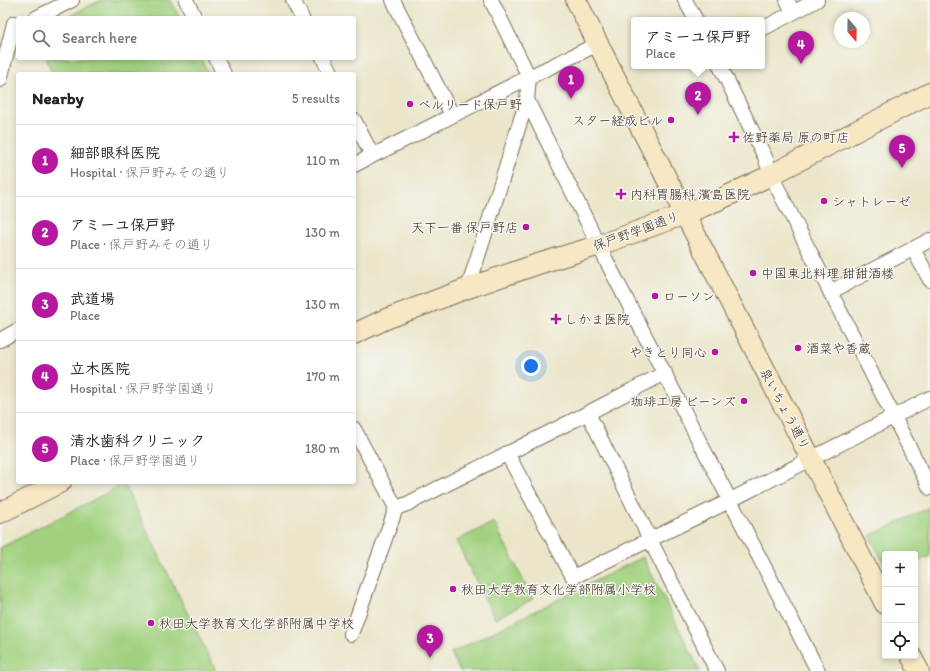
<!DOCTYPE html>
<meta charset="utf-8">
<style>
body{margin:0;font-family:Itim,"Klee One",sans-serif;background:#f2f2f2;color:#202124}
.controls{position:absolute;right:12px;bottom:12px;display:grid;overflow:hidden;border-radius:4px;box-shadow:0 2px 6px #0003}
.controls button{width:36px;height:36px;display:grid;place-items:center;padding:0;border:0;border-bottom:1px solid #e0e0e0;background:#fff;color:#202124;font:20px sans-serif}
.compass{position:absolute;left:834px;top:12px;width:36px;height:36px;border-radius:50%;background:#fff;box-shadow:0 2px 6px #0003;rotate:160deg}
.you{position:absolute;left:531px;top:366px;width:14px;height:14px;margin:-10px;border:3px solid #fff;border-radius:50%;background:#1a73e8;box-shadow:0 0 0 6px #1a73e833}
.badge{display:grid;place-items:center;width:26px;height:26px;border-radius:50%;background:#b5179e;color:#fff;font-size:13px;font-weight:700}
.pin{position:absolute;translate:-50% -33px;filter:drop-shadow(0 1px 2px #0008)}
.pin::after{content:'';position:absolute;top:21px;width:14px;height:12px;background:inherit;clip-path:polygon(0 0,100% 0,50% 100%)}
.popup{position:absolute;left:631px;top:17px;width:134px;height:52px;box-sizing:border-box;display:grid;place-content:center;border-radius:4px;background:#fff;filter:drop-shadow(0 1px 3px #0005);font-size:13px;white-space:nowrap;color:#757577}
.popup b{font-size:15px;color:#202124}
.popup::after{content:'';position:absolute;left:50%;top:100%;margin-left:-8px;border:8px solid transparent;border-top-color:#fff}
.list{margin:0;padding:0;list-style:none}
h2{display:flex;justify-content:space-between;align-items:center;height:52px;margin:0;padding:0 16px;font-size:17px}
h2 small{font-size:13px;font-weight:400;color:#757577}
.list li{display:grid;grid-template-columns:26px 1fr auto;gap:12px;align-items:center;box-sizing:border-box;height:72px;padding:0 16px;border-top:1px solid #e0e0e0}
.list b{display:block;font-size:15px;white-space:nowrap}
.list p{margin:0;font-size:13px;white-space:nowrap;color:#757577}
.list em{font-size:13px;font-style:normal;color:#757577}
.icon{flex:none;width:22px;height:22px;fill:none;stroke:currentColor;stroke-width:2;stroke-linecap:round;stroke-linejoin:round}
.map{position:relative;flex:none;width:930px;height:671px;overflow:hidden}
.search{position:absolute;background:#fff;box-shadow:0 2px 6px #0003;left:16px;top:16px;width:340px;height:44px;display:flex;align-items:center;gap:10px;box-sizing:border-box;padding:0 14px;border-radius:4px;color:#757577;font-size:15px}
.panel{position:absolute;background:#fff;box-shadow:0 2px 6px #0003;left:16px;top:72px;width:340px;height:412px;border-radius:4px}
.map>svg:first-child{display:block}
.green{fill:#a1d17f;stroke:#6e7e4e}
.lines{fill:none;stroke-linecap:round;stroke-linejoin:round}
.street-casing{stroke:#796c5a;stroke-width:16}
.secondary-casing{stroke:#796c5a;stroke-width:22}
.street{stroke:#fff;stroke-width:14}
.secondary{stroke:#f7e8c3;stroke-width:20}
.poi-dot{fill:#b5179e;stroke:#f6f6f2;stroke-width:1.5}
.labels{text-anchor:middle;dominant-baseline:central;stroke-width:3;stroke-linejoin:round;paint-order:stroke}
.poi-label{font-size:13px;fill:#3b2a1e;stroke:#f6f6f2;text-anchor:start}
.street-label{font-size:13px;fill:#3b2a1e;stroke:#f6f6f2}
</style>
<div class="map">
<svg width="930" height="671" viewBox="0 0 930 671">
<rect width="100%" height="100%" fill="#f6f6f2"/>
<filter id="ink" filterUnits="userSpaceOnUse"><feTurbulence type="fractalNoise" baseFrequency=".025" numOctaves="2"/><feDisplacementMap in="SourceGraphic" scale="8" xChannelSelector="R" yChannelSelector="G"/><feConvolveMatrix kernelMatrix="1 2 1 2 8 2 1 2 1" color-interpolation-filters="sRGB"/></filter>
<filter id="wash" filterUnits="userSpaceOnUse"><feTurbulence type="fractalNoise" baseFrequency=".012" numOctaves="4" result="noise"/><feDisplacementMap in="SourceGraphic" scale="16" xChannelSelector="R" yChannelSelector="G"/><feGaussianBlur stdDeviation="0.9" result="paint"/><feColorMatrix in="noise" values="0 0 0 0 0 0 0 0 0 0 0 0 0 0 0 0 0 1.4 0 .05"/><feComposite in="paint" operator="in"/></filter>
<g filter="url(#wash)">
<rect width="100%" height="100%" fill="#ebe6ca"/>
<!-- green -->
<g class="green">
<path d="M101,0H171L180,18H65Z"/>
<path d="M46,58H201L209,74H52Z"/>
<path d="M124,484L216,671H0V548Z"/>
<path d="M930,507V556L915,563V554H885V566L870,536Z"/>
<path d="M494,522L533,599L495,619L456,541Z"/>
<path d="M643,557L700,671H460L451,653Z"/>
</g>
</g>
<g filter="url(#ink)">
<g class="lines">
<defs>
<g id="street">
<path d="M186,0L195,18"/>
<path d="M293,0L302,18"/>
<path d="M393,0L452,115"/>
<path d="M685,0L696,20"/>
<path d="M787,0L793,12"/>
<path d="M36,18L72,0"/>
<path d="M762,29L817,0"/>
<path d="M216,58L224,74"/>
<path d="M323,58L331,74"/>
<path d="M720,66L765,157L771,175L781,195L930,488"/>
<path d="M0,80L14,23"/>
<path d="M527,100L609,266L818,671"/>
<path d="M354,120L372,155"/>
<path d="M354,165L529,77L598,44"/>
<path d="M913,249L930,280"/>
<path d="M468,288L527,100L529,77L491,0"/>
<path d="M830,292L930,240"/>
<path d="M0,340L18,330"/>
<path d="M588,413L644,527L650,540L717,671"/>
<path d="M507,453L573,577L719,506L930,398"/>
<path d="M396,508L407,504L588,413L665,373"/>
<path d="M351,634L396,508L354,429"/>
</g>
<g id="secondary">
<path d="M576,0C677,202 783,402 885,604"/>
<path d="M354,334L386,319L468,288L538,264L600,245L685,214L723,198L771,175L930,93"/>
<path d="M0,513L61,482"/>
<path d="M911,656L919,671"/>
</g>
</defs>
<!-- street casing -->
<use href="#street" class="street-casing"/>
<!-- secondary casing -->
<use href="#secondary" class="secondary-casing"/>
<!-- street -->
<use href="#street" class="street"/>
<!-- secondary -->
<use href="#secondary" class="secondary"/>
</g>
</g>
<!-- markers -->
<g class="poi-dot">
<circle cx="410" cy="104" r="4"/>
<circle cx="671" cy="120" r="4"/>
<path d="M732 131h4v4h4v4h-4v4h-4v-4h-4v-4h4z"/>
<path d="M619 188h4v4h4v4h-4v4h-4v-4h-4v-4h4z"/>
<circle cx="824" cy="201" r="4"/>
<circle cx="526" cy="227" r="4"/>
<circle cx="753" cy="273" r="4"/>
<circle cx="655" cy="296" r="4"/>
<path d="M554 313h4v4h4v4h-4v4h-4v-4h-4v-4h4z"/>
<circle cx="798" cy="348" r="4"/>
<circle cx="715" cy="352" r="4"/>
<circle cx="744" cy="401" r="4"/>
<circle cx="453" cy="589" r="4"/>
<circle cx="151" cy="623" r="4"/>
</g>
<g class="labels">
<!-- poi labels -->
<g class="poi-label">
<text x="418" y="104">ベルリード保戸野</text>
<text x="663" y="120" text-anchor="end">スター経成ビル</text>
<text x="742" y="137">佐野薬局 原の町店</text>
<text x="630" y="194">内科胃腸科 濱島医院</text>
<text x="832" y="201">シャトレーゼ</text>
<text x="518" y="227" text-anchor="end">天下一番 保戸野店</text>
<text x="761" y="273">中国東北料理 甜甜酒楼</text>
<text x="663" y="296">ローソン</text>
<text x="565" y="319">しかま医院</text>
<text x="806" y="348">酒菜や香蔵</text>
<text x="707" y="352" text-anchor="end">やきとり同心</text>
<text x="736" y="401" text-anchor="end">珈琲工房 ビーンズ</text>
<text x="461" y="589">秋田大学教育文化学部附属小学校</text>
<text x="159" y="623">秋田大学教育文化学部附属中学校</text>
</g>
<!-- street labels -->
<g class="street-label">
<text transform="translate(636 231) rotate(-20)">保戸野学園通り</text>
<text transform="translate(785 409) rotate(62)">泉いちょう通り</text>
</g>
</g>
</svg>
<div class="controls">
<button>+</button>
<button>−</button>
<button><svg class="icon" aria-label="locate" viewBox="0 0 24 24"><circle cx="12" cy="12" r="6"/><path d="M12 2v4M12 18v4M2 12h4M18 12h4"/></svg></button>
</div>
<svg class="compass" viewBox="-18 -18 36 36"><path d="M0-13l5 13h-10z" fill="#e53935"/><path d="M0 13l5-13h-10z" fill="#757577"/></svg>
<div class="you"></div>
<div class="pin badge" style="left:571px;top:99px">1</div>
<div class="pin badge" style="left:698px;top:115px">2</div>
<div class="popup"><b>アミーユ保戸野</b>Place</div>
<div class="pin badge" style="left:430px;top:658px">3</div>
<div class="pin badge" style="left:801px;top:64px">4</div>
<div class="pin badge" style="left:902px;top:168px">5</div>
<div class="search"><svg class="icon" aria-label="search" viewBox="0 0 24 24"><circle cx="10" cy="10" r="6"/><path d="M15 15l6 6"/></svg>Search here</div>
<section class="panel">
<h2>Nearby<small>5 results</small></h2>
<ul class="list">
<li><span class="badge">1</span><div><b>細部眼科医院</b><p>Hospital · 保戸野みその通り</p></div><em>110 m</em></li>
<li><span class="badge">2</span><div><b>アミーユ保戸野</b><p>Place · 保戸野みその通り</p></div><em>130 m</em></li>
<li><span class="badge">3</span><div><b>武道場</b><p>Place</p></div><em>130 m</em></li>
<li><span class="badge">4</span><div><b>立木医院</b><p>Hospital · 保戸野学園通り</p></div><em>170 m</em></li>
<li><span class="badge">5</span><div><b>清水歯科クリニック</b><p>Place · 保戸野学園通り</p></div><em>180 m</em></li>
</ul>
</section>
</div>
